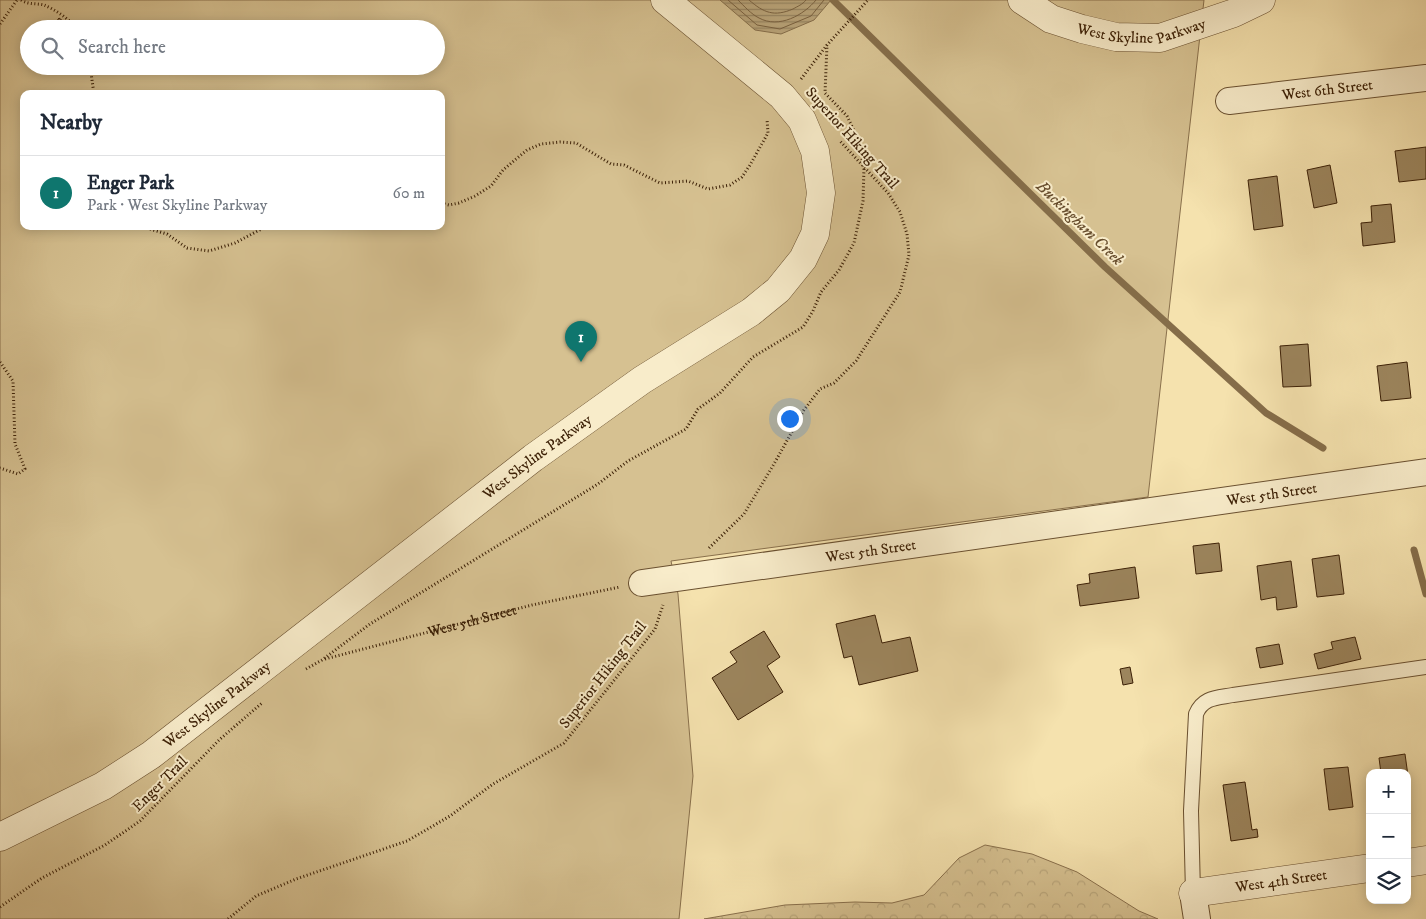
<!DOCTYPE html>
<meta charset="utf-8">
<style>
body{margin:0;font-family:"IM FELL DW Pica",serif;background:#f6f6f7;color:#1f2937}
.controls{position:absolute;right:15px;bottom:15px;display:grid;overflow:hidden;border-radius:10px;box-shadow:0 2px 12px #0003}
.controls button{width:45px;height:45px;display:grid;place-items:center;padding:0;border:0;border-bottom:1px solid #e0e1e3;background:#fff;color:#1f2937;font:25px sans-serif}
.you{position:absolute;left:789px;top:418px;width:18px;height:18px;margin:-12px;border:4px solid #fff;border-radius:50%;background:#1a73e8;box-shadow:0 0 0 8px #1a73e833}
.badge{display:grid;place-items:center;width:32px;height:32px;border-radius:50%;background:#0f766e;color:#fff;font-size:16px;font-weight:700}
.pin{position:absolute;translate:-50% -41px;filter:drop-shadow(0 1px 2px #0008)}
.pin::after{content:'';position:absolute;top:26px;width:18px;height:15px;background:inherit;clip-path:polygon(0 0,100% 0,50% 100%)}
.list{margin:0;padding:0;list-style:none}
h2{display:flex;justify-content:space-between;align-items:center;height:65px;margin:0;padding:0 20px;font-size:21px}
h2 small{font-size:16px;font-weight:400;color:#747a83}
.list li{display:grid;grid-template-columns:32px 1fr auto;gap:15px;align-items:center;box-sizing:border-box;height:75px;padding:0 20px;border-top:1px solid #e0e1e3}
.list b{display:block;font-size:19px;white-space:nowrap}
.list p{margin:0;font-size:16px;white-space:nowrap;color:#747a83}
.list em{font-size:16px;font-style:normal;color:#747a83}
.icon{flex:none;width:28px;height:28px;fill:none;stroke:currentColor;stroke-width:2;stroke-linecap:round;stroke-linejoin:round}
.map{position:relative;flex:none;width:1426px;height:919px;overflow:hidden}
.search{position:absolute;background:#fff;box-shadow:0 2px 12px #0003;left:20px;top:20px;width:425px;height:55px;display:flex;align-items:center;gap:12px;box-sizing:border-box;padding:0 18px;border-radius:28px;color:#747a83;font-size:19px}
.panel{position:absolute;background:#fff;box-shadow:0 2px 12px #0003;left:20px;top:90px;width:425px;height:140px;border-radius:10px}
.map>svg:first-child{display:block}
.forest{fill:url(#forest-crowns);stroke:#89704c}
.green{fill:#d6c191;stroke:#89704c;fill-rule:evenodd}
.water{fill:url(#water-rules);stroke:#856d49}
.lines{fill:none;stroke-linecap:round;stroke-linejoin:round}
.shore{stroke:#79603e;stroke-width:1}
.stream{stroke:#856d49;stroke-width:7}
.building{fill:#9c855d;stroke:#3c2006}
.service-casing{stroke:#6a5030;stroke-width:16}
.minor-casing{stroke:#6a5030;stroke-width:28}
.tertiary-casing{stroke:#6a5030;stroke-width:29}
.path{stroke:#3c2006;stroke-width:3;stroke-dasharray:1 2.5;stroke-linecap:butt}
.service{stroke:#f8ecca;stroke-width:14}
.minor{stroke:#f8ecca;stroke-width:26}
.tertiary{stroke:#f8ecca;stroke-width:28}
.labels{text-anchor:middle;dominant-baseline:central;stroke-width:4;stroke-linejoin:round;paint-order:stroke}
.street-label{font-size:15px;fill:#3c2006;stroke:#f8ecca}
.water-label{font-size:16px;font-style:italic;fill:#674d2d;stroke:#f8ecca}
</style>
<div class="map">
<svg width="1426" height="919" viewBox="0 0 1426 919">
<defs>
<pattern id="forest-crowns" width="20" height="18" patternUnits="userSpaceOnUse" patternTransform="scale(1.25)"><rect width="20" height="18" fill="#d6c191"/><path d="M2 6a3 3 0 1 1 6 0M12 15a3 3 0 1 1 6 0" fill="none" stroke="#b9a67c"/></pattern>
<pattern id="water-rules" width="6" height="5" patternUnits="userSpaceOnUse" patternTransform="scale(1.25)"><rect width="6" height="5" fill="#b6a075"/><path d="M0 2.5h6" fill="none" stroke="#95825e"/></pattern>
</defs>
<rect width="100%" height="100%" fill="#f5e2ae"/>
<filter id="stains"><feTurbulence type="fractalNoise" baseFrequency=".004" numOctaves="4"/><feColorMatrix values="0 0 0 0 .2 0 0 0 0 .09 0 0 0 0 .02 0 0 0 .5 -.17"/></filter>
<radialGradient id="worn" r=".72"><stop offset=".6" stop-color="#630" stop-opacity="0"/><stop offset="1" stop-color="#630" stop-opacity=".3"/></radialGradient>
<!-- forest -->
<path class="forest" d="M985,845L1032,854L1077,872L1139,911L1158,919H704L785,905L855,902L892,903L924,895L959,858Z"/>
<!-- green -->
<path class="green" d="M0,0H1204L1148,497L671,561L678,594L693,776L679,919H0ZM29,29H436V66H29ZM24,94H441V226H24Z"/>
<!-- water -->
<path class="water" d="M720,0H831L814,20L781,34L755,30Z"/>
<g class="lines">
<!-- shore -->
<g class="shore">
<path d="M728,0L757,25L780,29L811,16L824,0"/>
<path d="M738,0C744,6 751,14 759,18C779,29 804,15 816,0"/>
<path d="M749,0C764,13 774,17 793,9C798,6 802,5 806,0"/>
</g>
<!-- stream -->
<g class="stream">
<path d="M833,0L1105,267L1266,413L1323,448"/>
<path d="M1414,550L1426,594"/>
</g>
</g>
<!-- building -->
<g class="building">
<path d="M59,18L72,28L71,29H51Z"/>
<path d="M1426,147V179L1399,182L1395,151Z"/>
<path d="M1330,165L1337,203L1314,208L1307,170Z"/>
<path d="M1277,176L1283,226L1254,230L1248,180Z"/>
<path d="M1391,204L1395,242L1363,246L1361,223L1372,222L1371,206Z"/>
<path d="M1308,344L1311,386L1283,387L1280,346Z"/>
<path d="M1407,362L1411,398L1381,401L1377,366Z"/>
<path d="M1219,543L1222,571L1196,574L1193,546Z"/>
<path d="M1339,555L1344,594L1317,597L1312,559Z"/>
<path d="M1291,561L1297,607L1277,610L1276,597L1261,600L1257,566Z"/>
<path d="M1135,567L1139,598L1080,606L1077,585L1090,583L1089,574Z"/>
<path d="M875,615L882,643L910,637L918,671L859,685L852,656L844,658L836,624Z"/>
<path d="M764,631L780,657L767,666L783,692L738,720L712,678L737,662L730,652Z"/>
<path d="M1355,637L1361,659L1318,669L1314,654L1333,649L1331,642Z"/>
<path d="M1279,644L1283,664L1260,668L1256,648Z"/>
<path d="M1130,667L1133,683L1123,685L1120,669Z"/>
<path d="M1405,754L1409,783L1407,784V773H1381L1379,758Z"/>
<path d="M1348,767L1353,807L1329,810L1324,769Z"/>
<path d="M1245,782L1252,830L1257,829L1258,837L1231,841L1223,785Z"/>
</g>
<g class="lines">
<defs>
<path id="service" d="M1193,893L1191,811L1196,714C1203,697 1217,698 1233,695L1426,667"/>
<g id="minor">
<path id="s2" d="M1229,101L1426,78"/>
<path id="s3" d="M642,583L1426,472"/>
<path d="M1193,893L1197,919"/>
</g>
<g id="tertiary">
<path id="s4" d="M1022,0L1051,19L1082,29L1116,37L1160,38L1234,13L1261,0"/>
<path id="s5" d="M0,837L103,786L151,755L533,458L642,380L751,312L778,290L803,259L815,234L821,193L815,151L802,120L782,96L665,0"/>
<path d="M1407,863L1426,860"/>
<path id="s6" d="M1193,893L1370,868"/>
</g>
</defs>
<!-- service casing -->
<use href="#service" class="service-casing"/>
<!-- minor casing -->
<use href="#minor" class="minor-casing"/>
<!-- tertiary casing -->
<use href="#tertiary" class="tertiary-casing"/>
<!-- path -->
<g class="path">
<path d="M21,0C29,5 36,3 44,5C54,9 70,19 76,29"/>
<path d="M0,24L17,0"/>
<path d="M90,66L94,94"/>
<path d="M801,79L827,45L868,0"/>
<path d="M441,203L449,205L459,203L475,196L491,186L503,170L527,150L541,144L560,142L576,143L611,164L624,165L660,183L688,181L708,189L730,185L742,177L750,165L768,133L767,119"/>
<path d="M140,226L167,234L187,248L209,251L235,243L267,226"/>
<path d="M0,362L13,381L15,444L25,469L18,474L0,468"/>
<path d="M709,548L744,514L774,464L804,410L820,389L834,383L856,361L900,292L909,255L907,234L900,212L888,193L840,141"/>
<path id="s1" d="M325,659L532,605L620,587"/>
<path d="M306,669L322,660L370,624L598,484L628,461L686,429L698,409L720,393L753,357L803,327L813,311L821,292L839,270L854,243L863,201L864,167L856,135L847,116L825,93L827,45"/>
<path d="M0,907L42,878L105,845L140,821L219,740L262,703"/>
<path d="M228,919L256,896L296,879L407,841L450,816L493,784L564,743L655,629L663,605"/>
</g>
<!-- service -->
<use href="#service" class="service"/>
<!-- minor -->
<use href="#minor" class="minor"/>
<!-- tertiary -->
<use href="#tertiary" class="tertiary"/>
</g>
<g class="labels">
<!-- street labels -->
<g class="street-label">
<text stroke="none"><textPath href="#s4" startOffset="128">West Skyline Parkway</textPath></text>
<text stroke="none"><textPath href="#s2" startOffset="99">West 6th Street</textPath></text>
<text transform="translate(852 138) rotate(48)">Superior Hiking Trail</text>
<text stroke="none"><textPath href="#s5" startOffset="660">West Skyline Parkway</textPath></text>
<text stroke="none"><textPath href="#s3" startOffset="636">West 5th Street</textPath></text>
<text stroke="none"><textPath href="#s3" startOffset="231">West 5th Street</textPath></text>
<text stroke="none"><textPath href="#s1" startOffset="152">West 5th Street</textPath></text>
<text transform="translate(603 675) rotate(-52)">Superior Hiking Trail</text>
<text stroke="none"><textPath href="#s5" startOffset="255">West Skyline Parkway</textPath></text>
<text transform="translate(160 784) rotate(-45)">Enger Trail</text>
<text stroke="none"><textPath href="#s6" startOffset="89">West 4th Street</textPath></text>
</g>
<!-- water labels -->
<g class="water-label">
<text transform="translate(1080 223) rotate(44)">Buckingham Creek</text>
</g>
</g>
<rect width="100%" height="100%" filter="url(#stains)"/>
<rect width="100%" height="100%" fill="url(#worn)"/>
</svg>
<div class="controls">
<button>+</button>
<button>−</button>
<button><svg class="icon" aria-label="layers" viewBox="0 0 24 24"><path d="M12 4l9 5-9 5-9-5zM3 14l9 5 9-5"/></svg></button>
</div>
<div class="you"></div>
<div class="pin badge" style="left:581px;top:362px">1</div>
<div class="search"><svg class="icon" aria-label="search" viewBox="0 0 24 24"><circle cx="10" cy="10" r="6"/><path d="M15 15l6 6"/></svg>Search here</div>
<section class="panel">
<h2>Nearby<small></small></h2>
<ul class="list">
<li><span class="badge">1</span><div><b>Enger Park</b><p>Park · West Skyline Parkway</p></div><em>60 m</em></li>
</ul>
</section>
</div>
